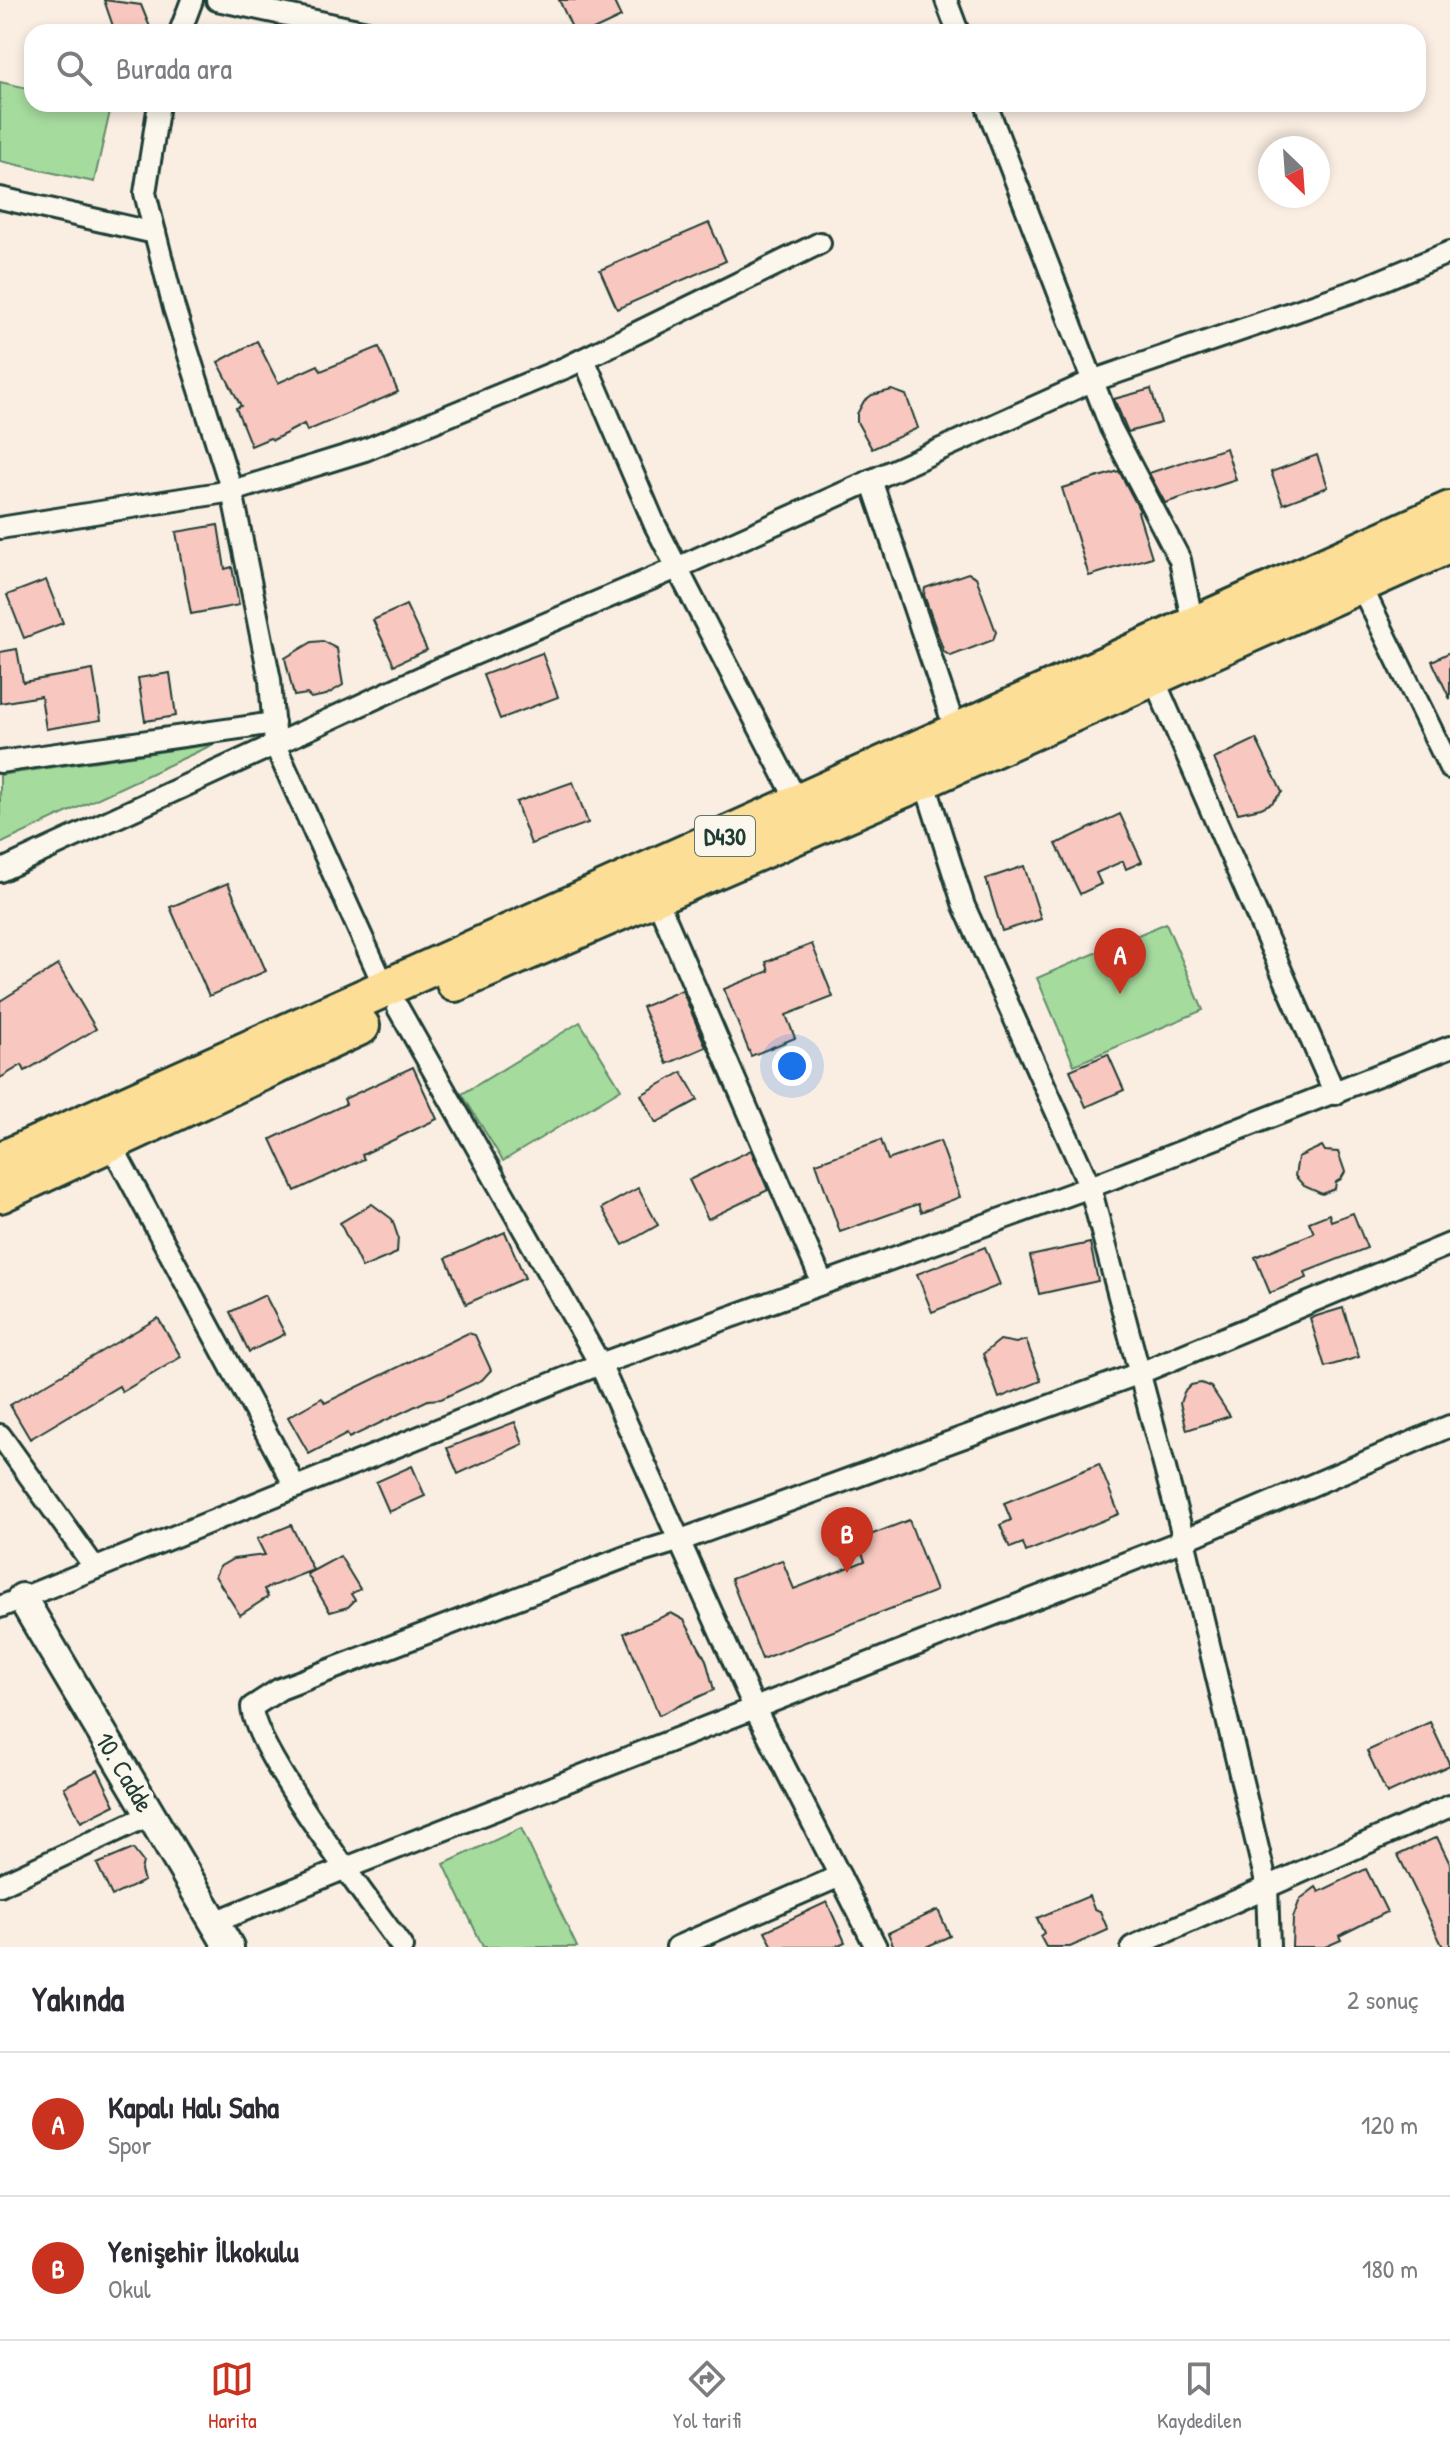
<!DOCTYPE html>
<html lang="tr">
<meta charset="utf-8">
<style>
body{margin:0;font-family:"Patrick Hand",sans-serif;background:#f2f2f3;color:#2b2b33}
.compass{position:absolute;left:1258px;top:136px;width:72px;height:72px;border-radius:50%;background:#fff;box-shadow:0 4px 12px #0003;rotate:155deg}
.you{position:absolute;left:792px;top:1066px;width:28px;height:28px;margin:-20px;border:6px solid #fff;border-radius:50%;background:#1a73e8;box-shadow:0 0 0 12px #1a73e833}
.badge{display:grid;place-items:center;width:52px;height:52px;border-radius:50%;background:#c8321e;color:#fff;font-size:26px;font-weight:700}
.pin{position:absolute;translate:-50% -66px;filter:drop-shadow(0 2px 4px #0008)}
.pin::after{content:'';position:absolute;top:42px;width:28px;height:24px;background:inherit;clip-path:polygon(0 0,100% 0,50% 100%)}
.list{margin:0;padding:0;list-style:none}
h2{display:flex;justify-content:space-between;align-items:center;height:104px;margin:0;padding:0 32px;font-size:34px}
h2 small{font-size:26px;font-weight:400;color:#7c7c81}
.list li{display:grid;grid-template-columns:52px 1fr auto;gap:24px;align-items:center;box-sizing:border-box;height:144px;padding:0 32px;border-top:2px solid #e1e1e2}
.list b{display:block;font-size:30px;white-space:nowrap}
.list p{margin:0;font-size:26px;white-space:nowrap;color:#7c7c81}
.list em{font-size:26px;font-style:normal;color:#7c7c81}
.icon{flex:none;width:44px;height:44px;fill:none;stroke:currentColor;stroke-width:2;stroke-linecap:round;stroke-linejoin:round}
.map{position:relative;flex:none;width:1450px;height:1947px;overflow:hidden}
.search{position:absolute;background:#fff;box-shadow:0 4px 12px #0003;left:24px;right:24px;top:24px;height:88px;display:flex;align-items:center;gap:20px;box-sizing:border-box;padding:0 28px;border-radius:24px;color:#7c7c81;font-size:30px}
.sheet{height:392px;background:#fff}
nav{display:flex;justify-content:space-around;align-items:center;box-sizing:border-box;height:112px;border-top:2px solid #e1e1e2;background:#fff;font-size:22px;color:#7c7c81}
nav a{display:grid;justify-items:center;gap:4px}
nav .on{color:#c8321e}
.map>svg:first-child{display:block}
.green{fill:#a6db9e;stroke:#628c69;stroke-width:2}
.building{fill:#f8c8c0;stroke:#1f3d34;stroke-width:2}
.lines{fill:none;stroke-linecap:round;stroke-linejoin:round}
.street-casing{stroke:#1f3d34;stroke-width:26}
.secondary-casing{stroke:#1f3d34;stroke-width:34}
.highway-casing{stroke:#1f3d34;stroke-width:42}
.street{stroke:#fbf7ec;stroke-width:20}
.secondary{stroke:#fbf7ec;stroke-width:28}
.highway{stroke:#fdde96;stroke-width:36}
.labels{text-anchor:middle;dominant-baseline:central;stroke-width:8;stroke-linejoin:round;paint-order:stroke}
.shield{fill:#fbf7ec;stroke:#61756b;stroke-width:2}
.shield-label{font-size:24px;font-weight:bold;fill:#1f3d34}
.street-label{font-size:26px;fill:#1f3d34;stroke:#fbf7ec}
</style>
<div class="map">
<svg width="1450" height="1947" viewBox="0 0 1450 1947">
<rect width="100%" height="100%" fill="#faeee3"/>
<filter id="ink" filterUnits="userSpaceOnUse"><feTurbulence type="fractalNoise" baseFrequency=".0125" numOctaves="2"/><feDisplacementMap in="SourceGraphic" scale="16" xChannelSelector="R" yChannelSelector="G"/><feConvolveMatrix kernelMatrix="1 2 1 2 8 2 1 2 1" color-interpolation-filters="sRGB"/></filter>
<g filter="url(#ink)">
<!-- green -->
<g class="green">
<path d="M0,82L32,89V104H98L111,107L94,182L0,161Z"/>
<path d="M214,744L0,844V775Z"/>
<path d="M1166,923L1203,1010L1074,1065L1037,978Z"/>
<path d="M580,1022L621,1089L503,1161L462,1094Z"/>
<path d="M521,1828L577,1947H483L444,1864Z"/>
</g>
<!-- building -->
<g class="building">
<path d="M104,0L141,5L152,32H115Z"/>
<path d="M559,0H613L621,17L589,32H574Z"/>
<path d="M709,223L726,261L617,309L600,270Z"/>
<path d="M257,341L278,383L318,365L321,371L379,347L398,392L307,431L304,424L273,440L270,438L251,446L236,408L241,406L218,362Z"/>
<path d="M1151,389L1161,423L1128,432L1114,399Z"/>
<path d="M892,390L906,395L918,428L872,449L857,422V414L864,401L872,395Z"/>
<path d="M1226,448L1236,480L1165,503L1149,473Z"/>
<path d="M1317,455L1328,487L1283,504L1271,472Z"/>
<path d="M1119,471L1140,511L1138,512L1152,557L1089,576L1062,488Z"/>
<path d="M218,525L225,569L232,567L239,605L191,614L176,532Z"/>
<path d="M968,573L976,577L996,632L993,640L951,656L944,652L924,595L925,588Z"/>
<path d="M46,580L63,623L24,638L7,595Z"/>
<path d="M406,605L427,650L394,665L373,620Z"/>
<path d="M323,641L337,649L343,685L326,695L311,698L307,694L294,696L285,658L312,642Z"/>
<path d="M17,649L23,682L93,670L101,720L46,729L41,696L0,703V652Z"/>
<path d="M1450,652V699L1432,661Z"/>
<path d="M542,653L558,697L500,719L483,675Z"/>
<path d="M170,673L176,716L145,721L138,678Z"/>
<path d="M1256,739L1282,792L1272,803L1261,808L1238,813L1214,759Z"/>
<path d="M573,782L588,823L531,844L516,802Z"/>
<path d="M1120,814L1142,862L1126,869L1123,861L1096,873L1101,884L1080,894L1056,844Z"/>
<path d="M1024,866L1041,919L1002,931L986,879Z"/>
<path d="M228,883L266,971L209,996L170,907Z"/>
<path d="M812,944L833,997L786,1015L795,1038L751,1056L724,989L769,971L766,962Z"/>
<path d="M58,965L96,1029L25,1071L22,1065L0,1078V1001Z"/>
<path d="M682,990L706,1047L667,1064L642,1007Z"/>
<path d="M1108,1054L1124,1090L1086,1107L1070,1070Z"/>
<path d="M413,1067L437,1119L362,1155L364,1159L295,1191L271,1139L346,1104L344,1099Z"/>
<path d="M682,1072L698,1100L656,1123L641,1095Z"/>
<path d="M881,1140L888,1160L940,1141L960,1197L921,1212L918,1204L840,1232L816,1163Z"/>
<path d="M1322,1146L1325,1151L1338,1152L1345,1172L1341,1179L1336,1182L1335,1189L1322,1194L1304,1186L1295,1176L1298,1157Z"/>
<path d="M751,1150L768,1190L708,1219L689,1180Z"/>
<path d="M638,1188L658,1225L623,1245L602,1208Z"/>
<path d="M372,1204L392,1219L398,1237L397,1253L362,1268L340,1223Z"/>
<path d="M1353,1213L1367,1248L1305,1272L1307,1278L1270,1293L1255,1257L1314,1233L1309,1222L1329,1214L1331,1221Z"/>
<path d="M505,1232L525,1278L466,1304L446,1258Z"/>
<path d="M1090,1243L1098,1281L1039,1294L1030,1256Z"/>
<path d="M985,1247L1000,1285L932,1312L917,1274Z"/>
<path d="M265,1295L285,1334L249,1352L230,1312Z"/>
<path d="M1343,1308L1359,1357L1325,1367L1310,1318Z"/>
<path d="M158,1318L181,1357L122,1392L119,1386L30,1439L10,1405Z"/>
<path d="M468,1333L475,1335L491,1370L482,1380L441,1399L428,1400L349,1438L347,1434L309,1454L288,1417L322,1398L325,1403Z"/>
<path d="M1000,1340L1016,1343L1026,1340L1041,1381L999,1398L983,1354Z"/>
<path d="M1201,1383L1211,1387L1230,1416L1187,1430L1180,1403L1184,1392L1191,1385Z"/>
<path d="M515,1422L523,1444L458,1474L447,1448Z"/>
<path d="M1099,1464L1119,1514L1026,1552L1023,1543L1010,1548L1000,1525L1011,1520L1004,1503Z"/>
<path d="M412,1466L425,1496L389,1512L376,1482Z"/>
<path d="M909,1520L936,1591L762,1659L731,1579L782,1560L794,1589L865,1561L857,1540Z"/>
<path d="M291,1525L313,1570L264,1589L268,1597L240,1615L215,1576L219,1567L233,1559L265,1555L257,1539Z"/>
<path d="M340,1556L360,1589L351,1594L355,1600L348,1607L330,1612L307,1574Z"/>
<path d="M671,1613L684,1620L706,1660L714,1690L659,1715L624,1633Z"/>
<path d="M1430,1722L1450,1765L1387,1794L1367,1751Z"/>
<path d="M98,1770L115,1805L81,1822L64,1787Z"/>
<path d="M1437,1837L1450,1864V1947H1443L1398,1855Z"/>
<path d="M133,1849L143,1862L141,1871L144,1881L112,1896L97,1864Z"/>
<path d="M1366,1869L1387,1912L1339,1936L1341,1940L1325,1947H1292L1293,1918L1300,1899L1316,1887L1319,1892Z"/>
<path d="M1089,1896L1094,1909L1100,1911L1108,1930L1070,1947H1046L1040,1936L1044,1933L1037,1918Z"/>
<path d="M827,1902L845,1942L834,1947H773L765,1931Z"/>
<path d="M938,1910L950,1936L926,1947H894L888,1933Z"/>
</g>
<g class="lines">
<defs>
<g id="street">
<path d="M217,0L367,32"/>
<path d="M946,0L958,32"/>
<path d="M180,32L192,0"/>
<path d="M159,104L145,193L174,308L232,491L270,680L275,745L385,988"/>
<path d="M986,104L1111,428L1180,560L1193,625"/>
<path d="M0,198L155,233"/>
<path d="M584,359L655,525L798,803"/>
<path d="M871,480L956,732"/>
<path d="M0,528L232,491L365,450L567,367L820,243"/>
<path d="M1360,584L1450,768"/>
<path d="M1153,677L1335,1094"/>
<path d="M0,762L274,723"/>
<path d="M924,780L964,906L1090,1187L1184,1540L1267,1886L1269,1947"/>
<path d="M0,871L439,669L677,568L1092,381L1363,288L1450,252"/>
<path d="M656,897L822,1282"/>
<path d="M398,1008L600,1364L754,1707L876,1947"/>
<path d="M111,1144L295,1486"/>
<path d="M0,1435L95,1568"/>
<path d="M0,1607L600,1364L1090,1187L1450,1047"/>
<path d="M0,1885L150,1815"/>
<path d="M215,1922L346,1868L1184,1540L1450,1426"/>
<path d="M402,1947C372,1905 253,1749 252,1707L280,1689L628,1556L681,1540L1140,1373L1450,1244"/>
<path d="M677,1947L840,1876"/>
<path d="M1132,1947L1450,1806"/>
</g>
<path id="secondary" d="M22,1598L229,1947"/>
<g id="highway">
<path d="M455,983L924,780L1450,544"/>
<path d="M0,1161L1450,510"/>
<path d="M0,1194L361,1026"/>
</g>
</defs>
<!-- street casing -->
<use href="#street" class="street-casing"/>
<!-- secondary casing -->
<use href="#secondary" class="secondary-casing"/>
<!-- highway casing -->
<use href="#highway" class="highway-casing"/>
<!-- street -->
<use href="#street" class="street"/>
<!-- secondary -->
<use href="#secondary" class="secondary"/>
<!-- highway -->
<use href="#highway" class="highway"/>
</g>
</g>
<g class="labels">
<!-- shield labels -->
<rect class="shield" x="695" y="816" width="60" height="40" rx="6"/>
<g class="shield-label">
<text x="725" y="836">D430</text>
</g>
<!-- street labels -->
<g class="street-label">
<text transform="translate(125 1772) rotate(59)">10. Cadde</text>
</g>
</g>
</svg>
<svg class="compass" viewBox="-18 -18 36 36"><path d="M0-13l5 13h-10z" fill="#e53935"/><path d="M0 13l5-13h-10z" fill="#7c7c81"/></svg>
<div class="you"></div>
<div class="pin badge" style="left:1120px;top:994px">A</div>
<div class="pin badge" style="left:847px;top:1573px">B</div>
<div class="search"><svg class="icon" aria-label="search" viewBox="0 0 24 24"><circle cx="10" cy="10" r="6"/><path d="M15 15l6 6"/></svg>Burada ara</div>
</div>
<section class="sheet">
<h2>Yakında<small>2 sonuç</small></h2>
<ul class="list">
<li><span class="badge">A</span><div><b>Kapalı Halı Saha</b><p>Spor</p></div><em>120 m</em></li>
<li><span class="badge">B</span><div><b>Yenişehir İlkokulu</b><p>Okul</p></div><em>180 m</em></li>
</ul>
</section>
<nav>
<a class="on"><svg class="icon" aria-label="map" viewBox="0 0 24 24"><path d="M3 6l6-2 6 2 6-2v14l-6 2-6-2-6 2zM9 4v14M15 6v14"/></svg>Harita</a>
<a><svg class="icon" aria-label="directions" viewBox="0 0 24 24"><path d="M12 3l9 9-9 9-9-9zM9 14v-3h6M13 9l2 2-2 2"/></svg>Yol tarifi</a>
<a><svg class="icon" aria-label="saved" viewBox="0 0 24 24"><path d="M7 4h10v16l-5-4-5 4z"/></svg>Kaydedilen</a>
</nav>
